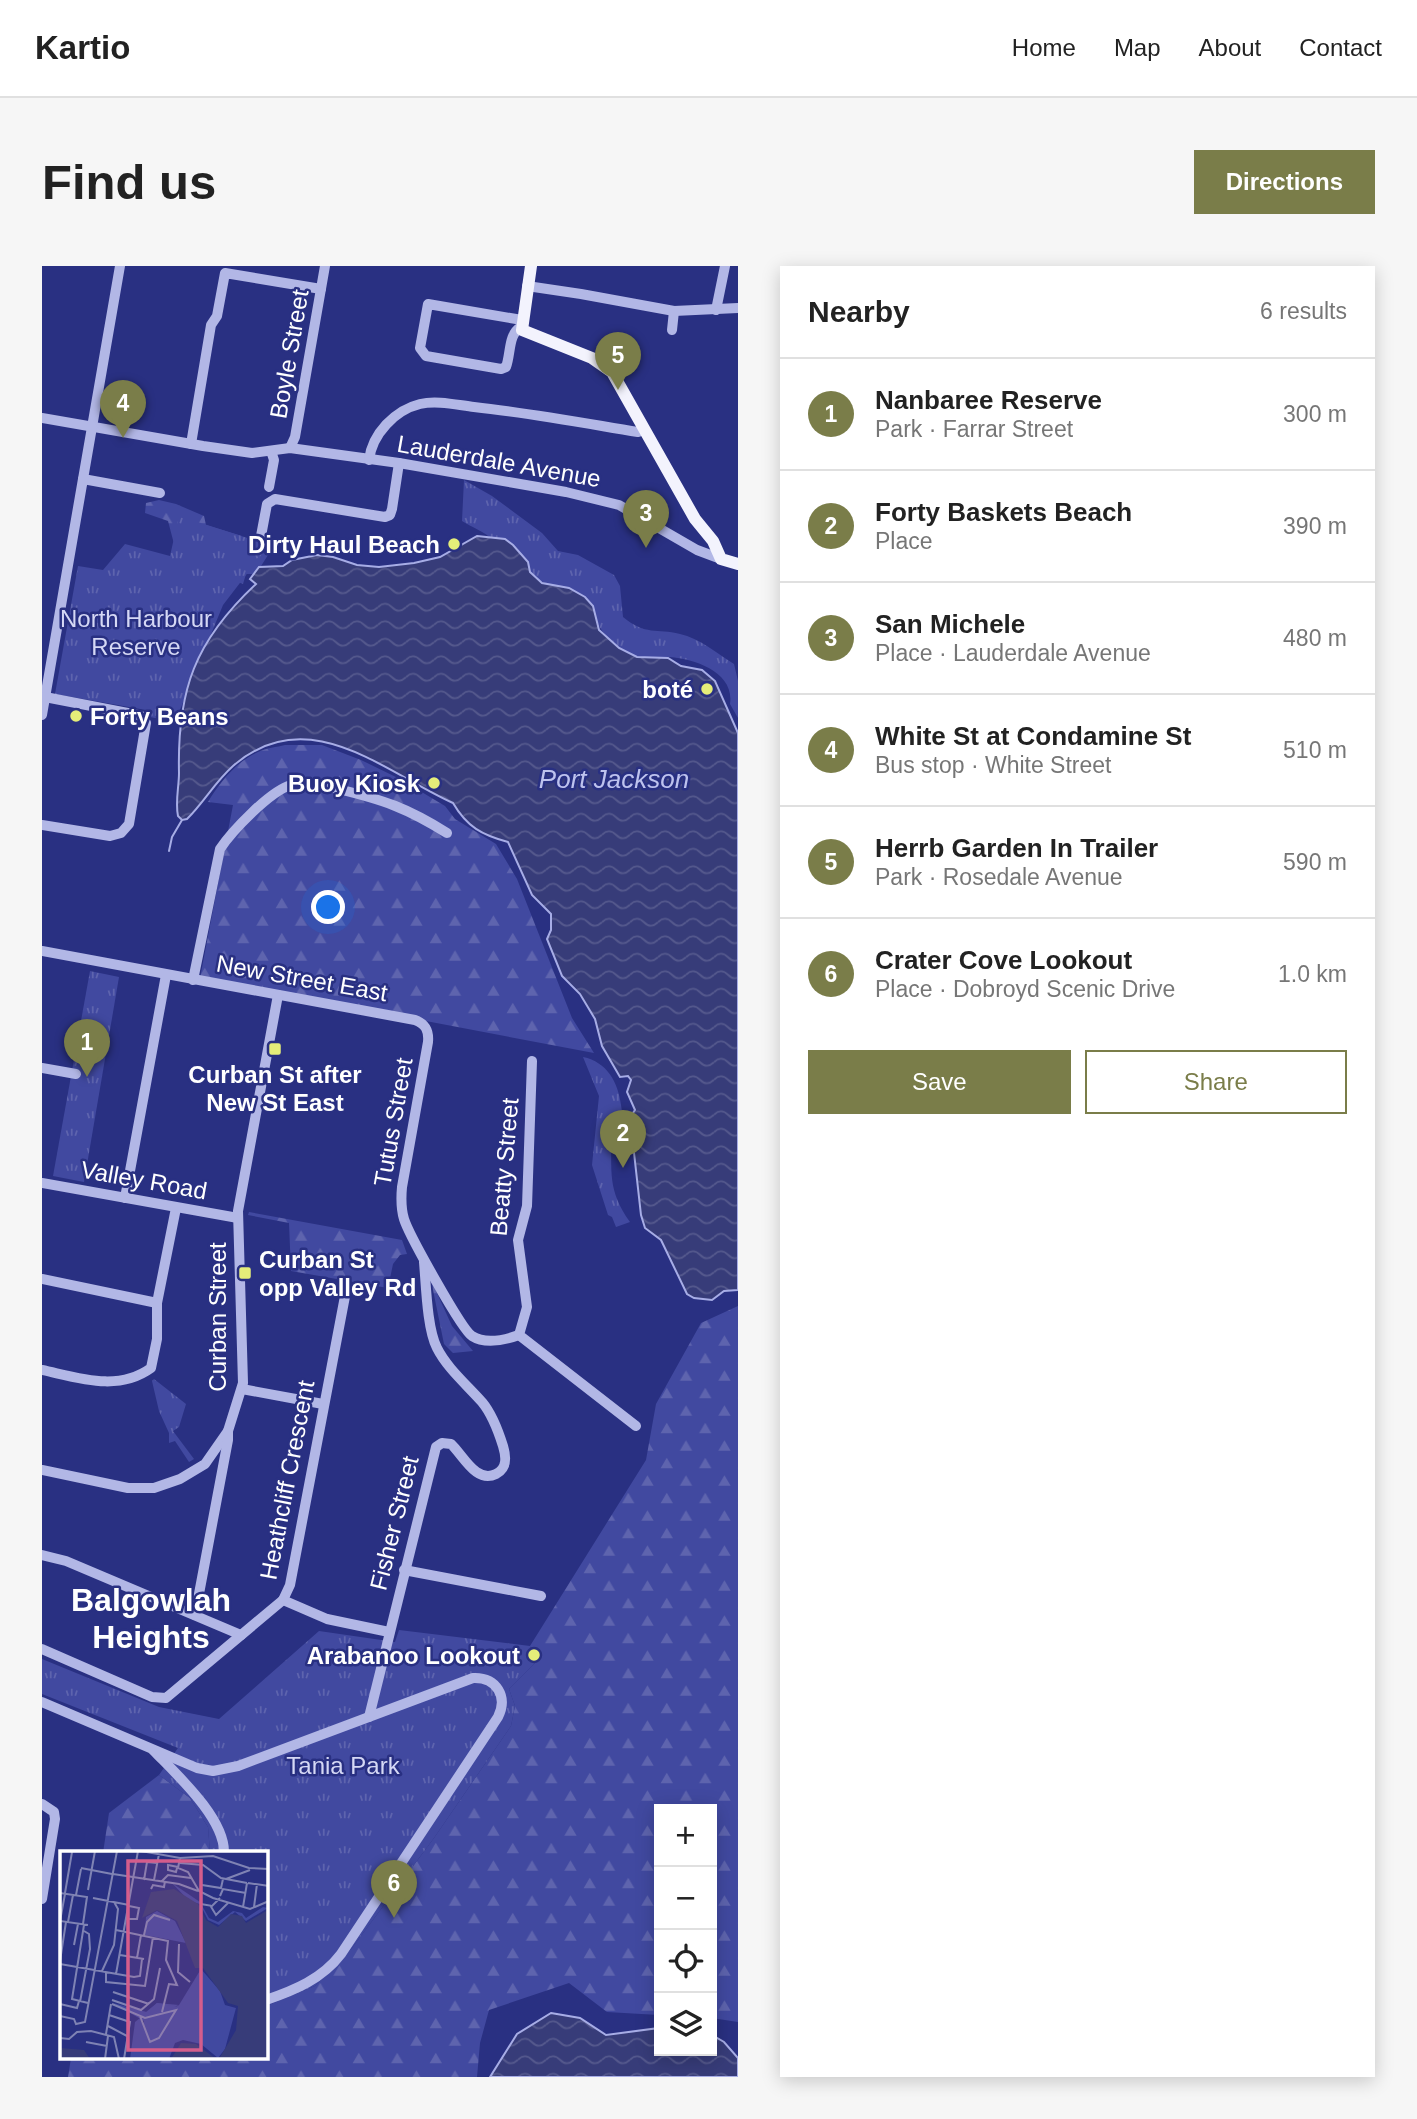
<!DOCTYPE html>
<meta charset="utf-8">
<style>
body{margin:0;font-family:Arial,sans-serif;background:#f6f6f6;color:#222}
.controls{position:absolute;right:21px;bottom:21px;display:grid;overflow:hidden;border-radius:0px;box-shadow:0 4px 18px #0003}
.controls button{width:63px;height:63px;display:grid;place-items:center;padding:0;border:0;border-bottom:2px solid #e0e0e0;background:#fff;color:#222;font:35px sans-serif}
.you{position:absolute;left:287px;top:642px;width:24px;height:24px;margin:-18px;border:5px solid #fff;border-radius:50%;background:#1a73e8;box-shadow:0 0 0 10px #1a73e833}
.badge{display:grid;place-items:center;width:46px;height:46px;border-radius:50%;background:#7a7d49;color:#fff;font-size:23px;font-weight:700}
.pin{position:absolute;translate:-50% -58px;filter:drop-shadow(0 2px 4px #0008)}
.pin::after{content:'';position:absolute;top:37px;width:24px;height:21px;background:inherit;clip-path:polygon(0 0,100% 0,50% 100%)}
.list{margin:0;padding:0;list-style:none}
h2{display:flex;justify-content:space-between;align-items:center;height:91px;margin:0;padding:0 28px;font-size:30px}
h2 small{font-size:23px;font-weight:400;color:#767676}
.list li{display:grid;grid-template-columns:46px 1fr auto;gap:21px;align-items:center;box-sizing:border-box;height:112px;padding:0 28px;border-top:2px solid #e0e0e0}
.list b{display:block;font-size:26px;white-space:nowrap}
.list p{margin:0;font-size:23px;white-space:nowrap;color:#767676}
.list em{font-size:23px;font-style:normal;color:#767676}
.actions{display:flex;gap:14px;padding:21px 28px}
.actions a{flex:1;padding:16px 0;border:2px solid #7a7d49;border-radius:0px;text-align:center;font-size:24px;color:#7a7d49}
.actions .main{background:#7a7d49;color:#fff}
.icon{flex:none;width:38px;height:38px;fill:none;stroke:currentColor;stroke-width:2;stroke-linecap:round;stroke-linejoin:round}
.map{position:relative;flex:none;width:696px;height:1811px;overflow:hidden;border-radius:0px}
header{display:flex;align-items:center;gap:42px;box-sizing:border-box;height:98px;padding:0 35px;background:#fff;border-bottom:2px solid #e0e0e0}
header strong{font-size:33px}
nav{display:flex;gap:38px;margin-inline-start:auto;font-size:24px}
.intro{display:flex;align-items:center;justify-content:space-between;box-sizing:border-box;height:168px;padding:0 42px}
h1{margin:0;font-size:49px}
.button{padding:18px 32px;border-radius:0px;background:#7a7d49;color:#fff;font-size:24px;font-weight:700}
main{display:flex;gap:42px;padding:0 42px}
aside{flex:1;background:#fff;border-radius:0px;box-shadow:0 4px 18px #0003}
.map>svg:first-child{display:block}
.forest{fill:url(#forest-firs)}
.park{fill:url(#park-tufts)}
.water{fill:url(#water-waves);stroke:#a7ade6;stroke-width:2}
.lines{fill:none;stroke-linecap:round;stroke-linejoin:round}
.stream{stroke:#a7ade6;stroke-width:2}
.minor{stroke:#b2b7e6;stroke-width:10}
.major{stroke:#f3f3fd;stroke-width:12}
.poi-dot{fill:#e5ed79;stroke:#293082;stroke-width:2.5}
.labels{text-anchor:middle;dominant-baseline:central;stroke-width:5;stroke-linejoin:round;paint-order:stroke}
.street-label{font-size:24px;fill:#fff;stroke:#293082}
.poi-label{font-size:24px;font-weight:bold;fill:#fff;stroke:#293082;text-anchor:end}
.park-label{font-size:24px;fill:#d5d8f5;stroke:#293082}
.water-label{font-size:26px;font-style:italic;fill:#bdc2ee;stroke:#293082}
.district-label{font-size:32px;font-weight:bold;fill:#fff;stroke:#293082}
.inset-road{fill:none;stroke:#7f83b4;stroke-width:2}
.view{fill:#d45d8c;fill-opacity:0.15;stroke:#d45d8c;stroke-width:3.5}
.inset-edge{fill:none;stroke:#fff;stroke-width:3.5}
</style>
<header>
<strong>Kartio</strong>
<nav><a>Home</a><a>Map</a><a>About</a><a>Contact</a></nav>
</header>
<div class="intro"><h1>Find us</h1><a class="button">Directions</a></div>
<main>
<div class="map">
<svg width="696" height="1811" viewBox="0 0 696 1811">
<defs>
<pattern id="forest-firs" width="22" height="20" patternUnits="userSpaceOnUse" patternTransform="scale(1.75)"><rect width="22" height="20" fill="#4149a0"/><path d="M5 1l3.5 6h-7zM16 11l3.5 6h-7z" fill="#5e64ae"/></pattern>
<pattern id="park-tufts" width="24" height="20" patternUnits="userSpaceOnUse" patternTransform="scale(1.75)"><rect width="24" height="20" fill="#4149a0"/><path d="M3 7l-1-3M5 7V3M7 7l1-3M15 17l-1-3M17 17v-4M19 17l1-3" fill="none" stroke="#5e64ae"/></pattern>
<pattern id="water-waves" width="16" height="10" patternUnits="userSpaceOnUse" patternTransform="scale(1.75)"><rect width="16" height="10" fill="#373c79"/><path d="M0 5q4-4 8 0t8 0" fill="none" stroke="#55598d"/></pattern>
</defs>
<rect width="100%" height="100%" fill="#293082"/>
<!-- forest -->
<g class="forest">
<path d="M117,234L134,238L162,250L164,259L200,270V279L226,289L214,308H204L201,318L136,293L126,255L103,247L104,237Z"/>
<path d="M243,479H280L319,494L358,513L403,540L413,553L454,578L475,613L530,752L552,787L158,712L191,539L166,536C177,517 195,495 216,486C224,482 235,481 243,479Z"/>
<path d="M207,946L360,974L365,988L358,989L351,998L346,1022L249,1005L247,957L206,949Z"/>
<path d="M389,1014L410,1060L431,1085L411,1087L402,1078Z"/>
<path d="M696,1040V1756L670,1752V1543H617V1749L565,1746L527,1717L447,1744L438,1777L435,1811H26L29,1792H224V1740L273,1720L310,1682L392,1572L469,1460L473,1440L467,1423L493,1397L488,1380L604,1194L614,1138L659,1057Z"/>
<path d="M117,1509L148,1532L166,1561L168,1587H61L67,1547Z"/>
</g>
<!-- park -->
<g class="park">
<path d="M422,214L450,230L500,267L516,285L536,289L572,309L578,320L581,351C604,370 614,362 638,368C657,372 676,388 692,398L696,415V452L688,438C693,407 654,393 628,391C618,390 607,397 597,393C584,388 566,375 559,363C554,356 554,345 549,338C538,323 516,324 501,316C482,307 468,287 452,274C442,266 430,261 420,255Z"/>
<path d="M137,250L227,279L181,339L133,456L108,451L104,444L13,428L36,300L61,304L83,278L128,290Z"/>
<path d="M48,705L77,711L42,916L11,910Z"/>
<path d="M541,791C565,796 576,816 579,839C580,846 582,855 578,861C576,864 572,866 569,868C570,906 565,924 588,956L574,961L570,951L566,949L550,899L557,830Z"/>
<path d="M112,1113L144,1138L137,1161L131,1165L152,1193L147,1196L133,1175L127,1177V1167L117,1145L110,1115Z"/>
<path d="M357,1364L488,1380L493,1397L467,1423L473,1440L469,1460L392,1572L310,1682L273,1720L224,1740V1587H168L166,1561L148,1532L117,1509L136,1482L0,1428V1393L117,1441L177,1453L277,1365L353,1376Z"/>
</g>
<!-- water -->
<g class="water">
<path d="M435,270L463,273L471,279L486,296L488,306L500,317L527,322L543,331L551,340L557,364L577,382L595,391L626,392L639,400L660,404L673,415L696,467V1024L682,1025L670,1034L652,1032L645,1028L619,974L603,962L599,949L588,851L593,844L585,826L589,814L586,810L578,811L560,780L553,753L538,728L520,710L505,673L509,664V648L490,629L466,576C440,569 425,561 411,537C341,505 266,435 191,500C173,516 162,536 145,553L140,554L136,550C133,536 137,521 137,507C135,424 153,375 214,318L208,313L217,301L241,300L250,294L275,289L291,291L315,299L337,301L372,297L398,291Z"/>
<path d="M509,1747L538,1752L564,1769L617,1762V1785H670V1769L682,1776L696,1792V1811H448L475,1768Z"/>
</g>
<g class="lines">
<!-- stream -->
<path class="stream" d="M127,585L130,571L140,554"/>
<!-- minor -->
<g class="minor">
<path d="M485,20L539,28L632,45L696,42"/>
<path d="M674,44L683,0"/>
<path d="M479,61C466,68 469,88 464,101L459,103L384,90L378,82L386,38L480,54"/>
<path d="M630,64L632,45"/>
<path d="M0,152L161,180L210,187L248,182L357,197L524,226L577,239L655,284L679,293"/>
<path d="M149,178L169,59L175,50L183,7L279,23"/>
<path d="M248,182L253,171L283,0"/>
<path d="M327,194C330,168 353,144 378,138C395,134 415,139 432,141C487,147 541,157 596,166L602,164"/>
<path d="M41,213L118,227"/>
<path d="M227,221L232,194L229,185"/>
<path d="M219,270L225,238L233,233L343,251L348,249L350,243L357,197"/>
<path d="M0,449L78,0"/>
<path d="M0,559L68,570L79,567L87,558L104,457L101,451L96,449L3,431"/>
<path d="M0,685L373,754C384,758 387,765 386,776L360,921C359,932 359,943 362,953C367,969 420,1064 430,1070C444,1079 463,1074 477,1069"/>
<path d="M151,714L178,583C190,565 228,525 249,519C265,514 281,520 296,523C342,534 365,542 405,567"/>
<path d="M490,795L485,940L476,974L485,1041L477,1069L594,1160"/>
<path d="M0,802L34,808"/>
<path d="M0,917L196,952"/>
<path d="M83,932L124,709"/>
<path d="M0,1013L115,1037"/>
<path d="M0,1104C37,1112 76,1126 109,1102L115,1073V1037L134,942"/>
<path d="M200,1123L281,1138"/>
<path d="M0,1204L86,1222H112L138,1213L163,1198L186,1165L201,1117L196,945L236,729"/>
<path d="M0,1289L24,1295L199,1369"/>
<path d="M362,1304L499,1330"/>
<path d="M241,1334L285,1353L347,1366"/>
<path d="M153,1349L186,1174V1165"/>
<path d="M0,1383L110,1431L124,1432L241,1334L248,1319L304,1025"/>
<path d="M0,1436L155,1502L171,1505L196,1500L431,1412C455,1411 466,1431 456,1451L299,1688C280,1713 253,1724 224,1734"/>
<path d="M327,1451L394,1181L400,1177L409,1178C421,1189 434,1218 454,1208C466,1202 464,1190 461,1180C456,1164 450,1148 440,1136C425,1119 405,1102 395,1082C385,1063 384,1018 382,996"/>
<path d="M111,1484C134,1508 183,1552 182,1587"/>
<path d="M0,1538L12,1546L13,1553L0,1633"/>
</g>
<!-- major -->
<path class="major" d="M489,0L480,64L550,92L570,106L653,253L671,275L679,293L696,298"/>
</g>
<!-- markers -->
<g class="poi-dot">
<circle cx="412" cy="278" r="7"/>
<circle cx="665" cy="423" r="7"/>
<circle cx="34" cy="450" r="7"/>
<circle cx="392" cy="517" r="7"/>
<rect x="226" y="776" width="14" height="14" rx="3.5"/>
<rect x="196" y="1000" width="14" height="14" rx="3.5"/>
<circle cx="492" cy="1389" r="7"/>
</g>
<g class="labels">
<!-- street labels -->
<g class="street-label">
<text transform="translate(247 88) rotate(-80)">Boyle Street</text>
<text transform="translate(457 195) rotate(10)">Lauderdale Avenue</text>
<text transform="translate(260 712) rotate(10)">New Street East</text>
<text transform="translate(351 856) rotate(-80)">Tutus Street</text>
<text transform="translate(462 901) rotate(-85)">Beatty Street</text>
<text transform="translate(102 914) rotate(10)">Valley Road</text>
<text transform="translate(175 1051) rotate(-90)">Curban Street</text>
<text transform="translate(245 1214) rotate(-79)">Heathcliff Crescent</text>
<text transform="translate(352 1257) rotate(-76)">Fisher Street</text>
</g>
<!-- poi labels -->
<g class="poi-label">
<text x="398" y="278">Dirty Haul Beach</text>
<text x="651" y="423">boté</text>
<text x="48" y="450" text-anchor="start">Forty Beans</text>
<text x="378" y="517">Buoy Kiosk</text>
<text x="233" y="808" text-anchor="middle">Curban St after<tspan x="233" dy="28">New St East</tspan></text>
<text x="217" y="993" text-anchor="start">Curban St<tspan x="217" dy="28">opp Valley Rd</tspan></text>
<text x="478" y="1389">Arabanoo Lookout</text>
</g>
<!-- park labels -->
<g class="park-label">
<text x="94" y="352">North Harbour<tspan x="94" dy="28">Reserve</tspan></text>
<text x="301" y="1499">Tania Park</text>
</g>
<!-- water labels -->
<g class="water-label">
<text x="572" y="513">Port Jackson</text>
</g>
<!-- district labels -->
<g class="district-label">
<text x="109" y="1334">Balgowlah<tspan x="109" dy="37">Heights</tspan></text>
</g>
</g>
<!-- overview -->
<g transform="translate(18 1585)">
<rect width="208" height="208" fill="#293082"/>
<path d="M97,60L115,70L126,92L85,84L86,66ZM141,118L160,140L165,154L176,157L165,198L158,207L141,193L123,189L115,192L109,208H70L75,171L80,167L86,177L119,154L86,166L80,160L87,161L97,152L119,154Z" fill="#4149a0"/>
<path d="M112,32L140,51L149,67L158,71L173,60L182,62L186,67L203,56L208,57L186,70L175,61L159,74L148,69L140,53L129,50ZM53,152L86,161L97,152L120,156L101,185L89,192L84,188V170Z" fill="#4149a0"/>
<path d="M114,38L138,53L146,69L158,76L171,63L182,65L186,72L208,59V208H159L176,179L178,155L168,152L143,117H135L117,70L97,59L82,67L91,41ZM121,192L136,193L156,208H111ZM0,197L24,199L30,208H0Z" fill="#373c79"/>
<path class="inset-road" d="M81,0L120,7L153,5L189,17L209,18M120,7L118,17L128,21L139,40L153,47L190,58L209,50M120,12L143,14L161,27L187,32M21,17L52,23M117,17L116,21L108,19V14L118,16M53,23L119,33L138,40M166,28L190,19M84,29L87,11L97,12M94,29L99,3M102,30L108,24L131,27M188,32L209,35M142,34L161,37L163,28M91,38L93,34L104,36L105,30M28,39L35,0M0,42L27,46L23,73M5,42L12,1M5,43L0,70L28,74M16,44L21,18M160,45L163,38L186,42M33,47L69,54M141,53L152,55L160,47M150,54L156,64L168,52M183,56L187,32M194,56L197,33M66,68H77L79,57L69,55M8,71L13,44M24,74L12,148L28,152M56,79L108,90L106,109L117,134L109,133L102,161M84,84L87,71L94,64L110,69M119,93L118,121L130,131M14,94L18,73M60,104L84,108M77,107L81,84M0,110L6,71M0,113L74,126L80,125L82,108M42,120L54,94L58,58L54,51M46,121V131L85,135L93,86M56,123L78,0M53,141L89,153M52,149L81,159L94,148L100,117M20,151L30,98L29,83L24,80M0,153L17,157L19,150M52,153L85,167L116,159L99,187L90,191L80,165M49,164L70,171L64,208M0,165L14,168L16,173L25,171L57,0M48,175L67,185M46,183L51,153M0,187L9,188L17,181L31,180L54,186L59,208M26,191L47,195M45,208L48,185"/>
<path class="view" d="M68,10H141V199H68Z"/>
<rect width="208" height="208" class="inset-edge"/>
</g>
</svg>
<div class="controls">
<button>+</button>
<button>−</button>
<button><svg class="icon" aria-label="locate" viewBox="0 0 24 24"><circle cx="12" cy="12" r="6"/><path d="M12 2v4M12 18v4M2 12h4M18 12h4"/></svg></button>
<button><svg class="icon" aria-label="layers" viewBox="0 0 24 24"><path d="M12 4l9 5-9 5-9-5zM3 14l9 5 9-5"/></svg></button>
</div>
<div class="you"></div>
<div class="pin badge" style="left:45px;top:811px">1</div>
<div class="pin badge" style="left:581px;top:902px">2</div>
<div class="pin badge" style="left:604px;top:282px">3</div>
<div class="pin badge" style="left:81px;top:172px">4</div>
<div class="pin badge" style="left:576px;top:124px">5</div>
<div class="pin badge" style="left:352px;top:1652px">6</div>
</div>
<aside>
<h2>Nearby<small>6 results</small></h2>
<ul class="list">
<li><span class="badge">1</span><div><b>Nanbaree Reserve</b><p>Park · Farrar Street</p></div><em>300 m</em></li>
<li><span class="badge">2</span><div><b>Forty Baskets Beach</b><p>Place</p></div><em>390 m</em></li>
<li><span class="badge">3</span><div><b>San Michele</b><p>Place · Lauderdale Avenue</p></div><em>480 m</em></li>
<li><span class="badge">4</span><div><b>White St at Condamine St</b><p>Bus stop · White Street</p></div><em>510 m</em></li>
<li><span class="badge">5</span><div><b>Herrb Garden In Trailer</b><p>Park · Rosedale Avenue</p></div><em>590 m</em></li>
<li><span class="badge">6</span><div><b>Crater Cove Lookout</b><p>Place · Dobroyd Scenic Drive</p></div><em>1.0 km</em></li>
</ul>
<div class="actions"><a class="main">Save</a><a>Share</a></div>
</aside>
</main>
